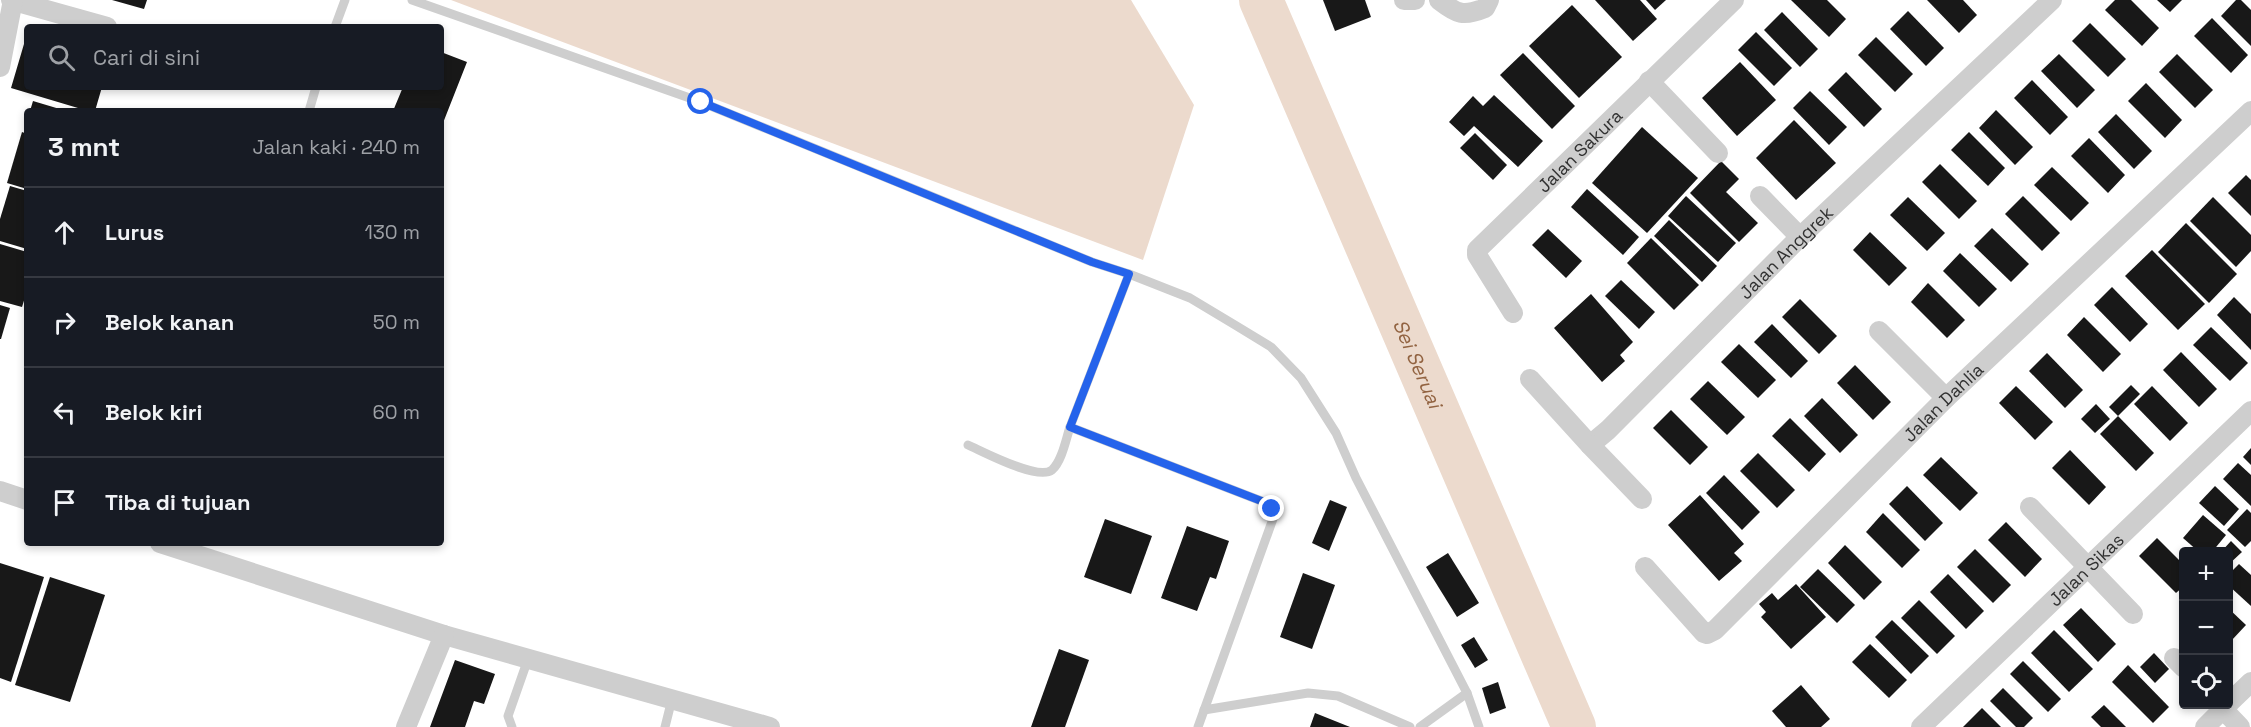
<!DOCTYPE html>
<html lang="id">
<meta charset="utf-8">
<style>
body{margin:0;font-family:"Space Grotesk",sans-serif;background:#20242c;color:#f1f3f6}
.controls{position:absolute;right:18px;bottom:18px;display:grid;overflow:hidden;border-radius:6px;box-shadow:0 3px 9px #0003}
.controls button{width:54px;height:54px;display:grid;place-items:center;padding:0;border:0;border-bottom:2px solid #363941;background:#171b24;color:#f1f3f6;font:30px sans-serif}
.stop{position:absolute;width:18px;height:18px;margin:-14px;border:4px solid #2563eb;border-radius:50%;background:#fff}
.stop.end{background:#2563eb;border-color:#fff;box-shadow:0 2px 6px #0008}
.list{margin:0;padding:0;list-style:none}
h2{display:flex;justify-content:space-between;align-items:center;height:78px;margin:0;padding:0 24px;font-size:26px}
h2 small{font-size:20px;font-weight:400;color:#9ea1a6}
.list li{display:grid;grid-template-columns:39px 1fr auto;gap:18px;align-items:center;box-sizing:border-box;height:90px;padding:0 24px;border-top:2px solid #363941}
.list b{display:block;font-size:22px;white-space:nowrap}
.list em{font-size:20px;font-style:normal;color:#9ea1a6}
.icon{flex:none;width:33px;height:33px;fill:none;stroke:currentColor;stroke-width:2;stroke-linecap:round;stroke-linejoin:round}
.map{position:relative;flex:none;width:2251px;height:727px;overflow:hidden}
.search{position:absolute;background:#171b24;box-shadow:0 3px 9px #0003;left:24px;top:24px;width:420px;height:66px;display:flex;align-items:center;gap:15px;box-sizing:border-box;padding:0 21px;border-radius:6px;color:#9ea1a6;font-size:22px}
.panel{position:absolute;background:#171b24;box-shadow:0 3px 9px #0003;left:24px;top:108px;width:420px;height:438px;border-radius:6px}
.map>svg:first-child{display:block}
.water{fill:#ecdacd}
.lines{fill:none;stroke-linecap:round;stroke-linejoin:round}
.river{stroke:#ecdacd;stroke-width:44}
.building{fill:#181818}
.service{stroke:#cecece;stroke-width:9}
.minor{stroke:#cecece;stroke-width:20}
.route{stroke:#2563eb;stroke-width:8}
.labels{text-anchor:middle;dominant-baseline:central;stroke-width:6;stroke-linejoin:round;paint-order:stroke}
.street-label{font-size:18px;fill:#313131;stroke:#fff}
.water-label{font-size:20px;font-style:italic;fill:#926341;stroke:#fff}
</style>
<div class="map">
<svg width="2251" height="727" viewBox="0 0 2251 727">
<rect width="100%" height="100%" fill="#fff"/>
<!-- water -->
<path class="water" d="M451,0H1131L1194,105L1143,260Z"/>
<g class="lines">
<!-- river -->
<path class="river" id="s1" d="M1261,0L1574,727"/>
</g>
<!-- building -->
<g class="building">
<path d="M112,0H147L144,9Z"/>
<path d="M1323,0H1365L1371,17L1335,31Z"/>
<path d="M1595,0H1640L1657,19L1633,41Z"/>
<path d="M1646,0H1666L1655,10Z"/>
<path d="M1791,0H1827L1846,19L1829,37Z"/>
<path d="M1927,0H1963L1977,15L1959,33Z"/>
<path d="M2115,0H2131L2159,28L2142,46L2105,10Z"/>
<path d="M2157,0H2182L2170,12Z"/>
<path d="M2236,0H2241L2251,10V46L2221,16Z"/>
<path d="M1572,5L1622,57L1579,98L1529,46Z"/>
<path d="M1908,11L1944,48L1926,66L1890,29Z"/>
<path d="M1782,12L1818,49L1800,67L1764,30Z"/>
<path d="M2212,18L2248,55L2231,73L2194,36Z"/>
<path d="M2090,23L2126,59L2108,77L2072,41Z"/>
<path d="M1756,32L1792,68L1774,86L1738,50Z"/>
<path d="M1876,37L1913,74L1895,92L1858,55Z"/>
<path d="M24,44L27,45V87H102L95,111H88L11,88Z"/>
<path d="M441,52L467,62L441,128V111H393L403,87H441Z"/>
<path d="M1523,53L1575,106L1552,129L1500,75Z"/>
<path d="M2059,54L2095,90L2077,108L2041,71Z"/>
<path d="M2177,54L2213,90L2195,108L2159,72Z"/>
<path d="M1740,62L1776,100L1737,136L1702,98Z"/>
<path d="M1846,72L1882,109L1864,127L1828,90Z"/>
<path d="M2032,80L2068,117L2050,135L2014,98Z"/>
<path d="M2146,83L2182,120L2165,138L2128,101Z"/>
<path d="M1810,91L1847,127L1829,145L1793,108Z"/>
<path d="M1494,95L1543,141L1518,167L1474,126L1464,136L1449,122L1473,96L1483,106Z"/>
<path d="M33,101L63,110V111H30Z"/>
<path d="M1996,110L2033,147L2015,165L1979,128Z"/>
<path d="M2116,114L2152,151L2134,169L2098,132Z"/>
<path d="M1794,120L1836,163L1796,200L1756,158Z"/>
<path d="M1642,127L1698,178L1647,233L1592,183Z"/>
<path d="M22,132L27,134V189L7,183Z"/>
<path d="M1969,132L2005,168L1988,186L1951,150Z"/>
<path d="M1475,133L1507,165L1493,180L1460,148Z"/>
<path d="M2089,138L2125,175L2108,193L2071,156Z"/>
<path d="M1721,161L1739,179L1726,192L1758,223L1739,242L1690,193Z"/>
<path d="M1940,164L1977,201L1959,219L1922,182Z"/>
<path d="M2052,167L2089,203L2071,221L2034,185Z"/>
<path d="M2246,175L2251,180V216L2228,193Z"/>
<path d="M10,186L27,191V249L0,241V219Z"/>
<path d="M1587,189L1639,237L1623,255L1571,207Z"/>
<path d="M1686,196L1736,243L1718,262L1668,216Z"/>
<path d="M2023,196L2060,233L2042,251L2005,214Z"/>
<path d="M1908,197L1945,233L1927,251L1890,215Z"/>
<path d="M2213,197L2251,235V251L2236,267L2190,221Z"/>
<path d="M1669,220L1717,266L1702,282L1654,236Z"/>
<path d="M2186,223L2237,274L2209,303L2158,252Z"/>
<path d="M1992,228L2029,264L2011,282L1974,246Z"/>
<path d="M1548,229L1582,261L1566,278L1532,245Z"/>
<path d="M1870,232L1907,268L1889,286L1853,250Z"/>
<path d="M1651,238L1699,285L1674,310L1627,263Z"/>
<path d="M0,244L27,252V291L22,307L0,301Z"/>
<path d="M2152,250L2205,304L2178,330L2125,276Z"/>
<path d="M1960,253L1997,289L1979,307L1943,271Z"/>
<path d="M1621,280L1655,312L1639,329L1605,296Z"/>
<path d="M1928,283L1965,320L1947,338L1911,302Z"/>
<path d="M2112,287L2148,324L2130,342L2094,305Z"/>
<path d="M1591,294L1633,342L1620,355L1625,361L1602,382L1554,328Z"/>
<path d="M2234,297L2251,314V350L2217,315Z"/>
<path d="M1800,299L1837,336L1819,354L1782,317Z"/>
<path d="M0,305L10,308L1,339H0Z"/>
<path d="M2084,317L2121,354L2103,372L2067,335Z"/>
<path d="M1772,324L1808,361L1791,378L1754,342Z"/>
<path d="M2211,327L2248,363L2230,381L2193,345Z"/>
<path d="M1739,344L1776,380L1758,398L1721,362Z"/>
<path d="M2181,352L2217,389L2199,407L2163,370Z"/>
<path d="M2047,353L2083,390L2065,408L2029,371Z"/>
<path d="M1855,365L1891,402L1873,420L1837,383Z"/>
<path d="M1708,381L1745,417L1727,435L1690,399Z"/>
<path d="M2131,385L2140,394L2118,416L2109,407Z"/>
<path d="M2016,386L2053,422L2035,440L1999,403Z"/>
<path d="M2152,386L2188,423L2170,441L2134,404Z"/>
<path d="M1822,398L1858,435L1840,453L1804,416Z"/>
<path d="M2096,404L2110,419L2095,433L2081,419Z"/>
<path d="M1671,410L1708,447L1690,465L1653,428Z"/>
<path d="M2118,416L2154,453L2136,471L2100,434Z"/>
<path d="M1790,418L1826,454L1809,472L1772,436Z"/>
<path d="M2251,448V465L2243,457Z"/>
<path d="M2070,450L2106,487L2089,505L2052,468Z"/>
<path d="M1758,453L1795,490L1777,508L1740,471Z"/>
<path d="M1941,457L1978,493L1960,511L1923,475Z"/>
<path d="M2238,463L2251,475V506L2223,479Z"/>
<path d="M1724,475L1760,512L1742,530L1706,493Z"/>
<path d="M1907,486L1943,523L1925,541L1889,504Z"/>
<path d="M2215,486L2239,509L2224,526L2199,503Z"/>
<path d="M1700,495L1744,544L1734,553L1742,561L1719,581L1668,525Z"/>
<path d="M1330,500L1347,507L1329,551L1312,543Z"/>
<path d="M2247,509L2251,513V541L2245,547L2227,530Z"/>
<path d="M1883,513L1920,550L1902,568L1866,532Z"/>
<path d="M2203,515L2226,535L2212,552H2199L2183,538Z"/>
<path d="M1105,519L1152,536L1131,594L1084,577Z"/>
<path d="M2006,522L2042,559L2025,577L1988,540Z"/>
<path d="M1187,526L1229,541L1216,579L1210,577L1197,611L1161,598Z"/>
<path d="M2157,538L2184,565V586L2176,593L2139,556Z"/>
<path d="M2231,541L2242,552L2228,565V552H2221Z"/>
<path d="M1845,545L1882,582L1864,600L1828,563Z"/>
<path d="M1975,549L2011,585L1993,603L1957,567Z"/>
<path d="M1448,553L1479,603L1457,617L1426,567Z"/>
<path d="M0,563L44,577L11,682L0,678Z"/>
<path d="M2239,564L2251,575V606L2228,585V575Z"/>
<path d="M1818,569L1855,605L1837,623L1800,587Z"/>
<path d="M1303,573L1335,585L1312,649L1280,637Z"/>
<path d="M1948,574L1984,611L1966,629L1930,592Z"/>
<path d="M50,577L105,595L70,702L15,685Z"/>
<path d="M1796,584L1826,617L1791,649L1761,617L1766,612L1759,604L1772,593L1778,600Z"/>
<path d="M1919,600L1955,636L1937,654L1901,618Z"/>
<path d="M2081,608L2116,644L2098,662L2063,625Z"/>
<path d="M2228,608L2246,625L2231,641L2228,639Z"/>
<path d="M1892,620L1929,656L1911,674L1875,637Z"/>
<path d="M2054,630L2093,669L2069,692L2031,653Z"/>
<path d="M1474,637L1488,660L1475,668L1461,645Z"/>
<path d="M1870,644L1907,680L1889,698L1852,662Z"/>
<path d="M1059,649L1089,660L1065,727H1031Z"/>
<path d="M2154,653L2169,669L2155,683L2140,667Z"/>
<path d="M455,660L495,674L484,704L474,701L465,727H430Z"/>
<path d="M2023,661L2061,699L2048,712L2010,674Z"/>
<path d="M2128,665L2169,707L2153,723L2112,682Z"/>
<path d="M1498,682L1506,708L1490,714L1482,688Z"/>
<path d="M1801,685L1830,719L1821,727H1786L1772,711Z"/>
<path d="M2003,688L2033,718L2024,727H2016L1990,701Z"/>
<path d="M2104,705L2126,727H2101L2091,717Z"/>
<path d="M1982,708L2001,727H1963Z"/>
<path d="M1315,713L1350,727H1310Z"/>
</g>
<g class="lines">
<!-- service -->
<g class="service">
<path d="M412,0L701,102L1092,262L1129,274L1070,427L1264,502L1272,509L1274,516L1198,727"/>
<path d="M335,27L345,0"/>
<path d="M309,111L316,87"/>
<path d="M1129,274L1190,298L1235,325L1271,347L1301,378L1336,433L1356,478L1467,693L1479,727"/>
<path d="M968,445C984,452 1038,481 1052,470C1062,461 1066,439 1070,427"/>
<path d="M1204,710L1308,693L1338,696L1410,727"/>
<path d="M512,727L508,716L528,659"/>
<path d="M665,727L672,699"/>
<path d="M1420,727L1467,693"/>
</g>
<!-- minor -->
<g class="minor">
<path d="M11,0L107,27"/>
<path d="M1404,0H1415"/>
<path d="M1439,0C1457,14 1463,17 1485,8L1489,0"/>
<path d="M0,67L13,0"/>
<path d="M1649,81L1718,153"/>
<path d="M1760,196L1800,237"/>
<path id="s2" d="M1513,313L1477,255V250L1734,0"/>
<path d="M1879,331L1946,398"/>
<path id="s3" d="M1530,379L1590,445L1608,430L1800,237L2052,0"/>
<path d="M1590,445L1642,499"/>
<path d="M0,491L27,500"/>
<path d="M2030,507L2133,614"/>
<path d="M160,543L444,635L770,727"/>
<path id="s4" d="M1645,567L1704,633L1707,634L1715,630L1946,398L2251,111"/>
<path d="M2174,658L2184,668"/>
<path d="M2218,704L2240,727"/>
<path d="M2228,704L2251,682"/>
<path d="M406,727L444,635"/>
<path id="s5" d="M1921,727L2251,411"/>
<path d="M2205,727L2228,704"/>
</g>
</g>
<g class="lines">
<!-- route -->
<path class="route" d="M701,102L1092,262L1129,274L1070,427L1264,502L1272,509"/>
</g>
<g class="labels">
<!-- street labels -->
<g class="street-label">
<text stroke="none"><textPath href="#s2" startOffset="216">Jalan Sakura</textPath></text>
<text stroke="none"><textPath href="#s3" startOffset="364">Jalan Anggrek</textPath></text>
<text stroke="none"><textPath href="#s4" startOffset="423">Jalan Dahlia</textPath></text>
<text stroke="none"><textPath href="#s5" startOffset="228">Jalan Sikas</textPath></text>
</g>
<!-- water labels -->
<g class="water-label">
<text stroke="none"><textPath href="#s1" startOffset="396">Sei Seruai</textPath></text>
</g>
</g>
</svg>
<div class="controls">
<button>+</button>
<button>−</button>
<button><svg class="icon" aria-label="locate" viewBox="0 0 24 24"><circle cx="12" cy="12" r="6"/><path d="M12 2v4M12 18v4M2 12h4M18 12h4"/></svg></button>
</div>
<div class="stop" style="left:701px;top:102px"></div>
<div class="stop end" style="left:1272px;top:509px"></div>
<div class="search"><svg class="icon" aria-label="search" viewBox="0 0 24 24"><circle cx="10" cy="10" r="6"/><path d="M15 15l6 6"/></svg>Cari di sini</div>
<section class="panel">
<h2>3 mnt<small>Jalan kaki · 240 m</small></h2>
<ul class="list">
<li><svg class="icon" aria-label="ahead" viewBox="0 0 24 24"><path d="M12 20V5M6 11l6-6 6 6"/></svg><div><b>Lurus</b></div><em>130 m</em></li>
<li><svg class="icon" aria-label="right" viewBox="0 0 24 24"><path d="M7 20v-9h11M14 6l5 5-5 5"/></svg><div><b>Belok kanan</b></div><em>50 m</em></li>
<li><svg class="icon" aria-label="left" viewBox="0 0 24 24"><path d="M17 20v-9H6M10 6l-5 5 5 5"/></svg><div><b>Belok kiri</b></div><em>60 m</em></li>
<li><svg class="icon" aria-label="arrive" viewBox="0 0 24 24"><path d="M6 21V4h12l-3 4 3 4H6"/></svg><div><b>Tiba di tujuan</b></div></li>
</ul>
</section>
</div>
